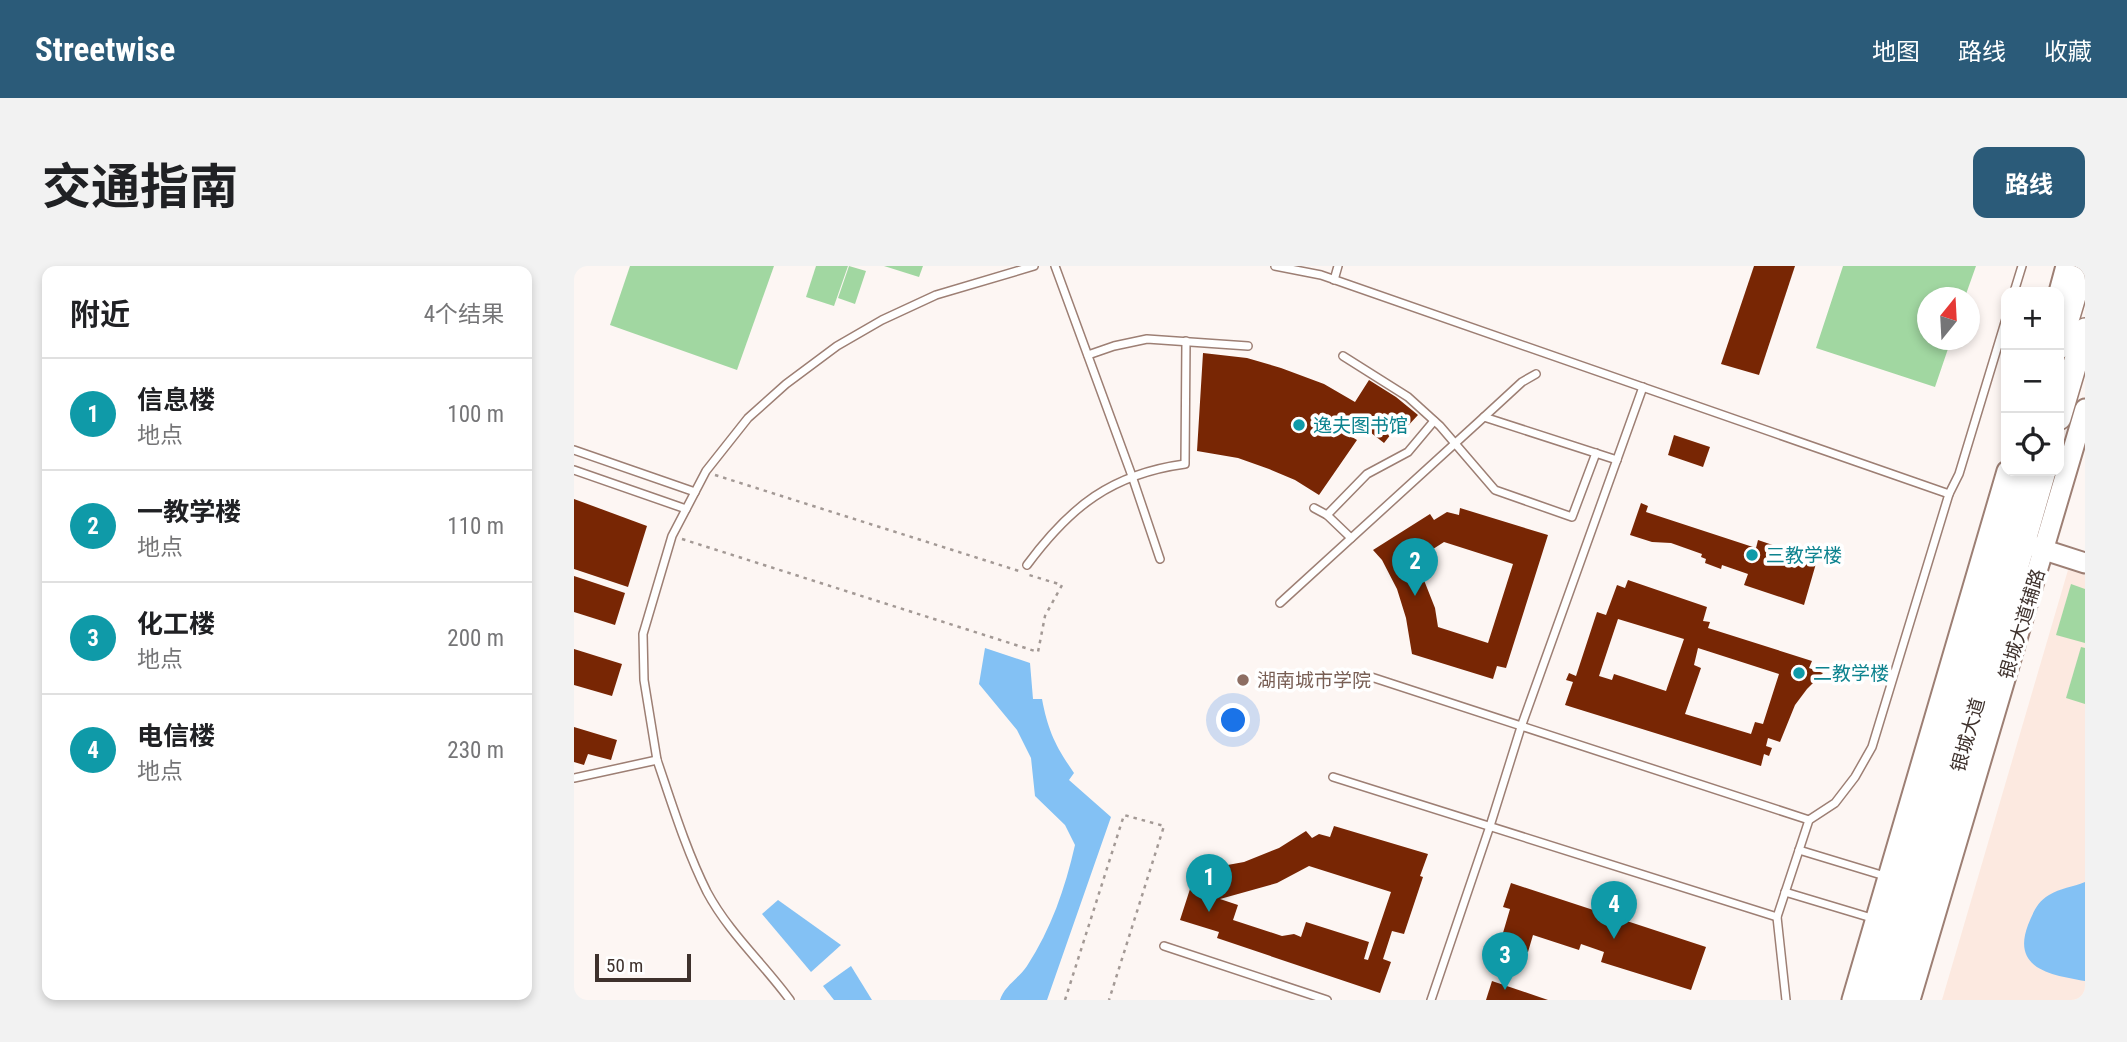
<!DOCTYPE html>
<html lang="zh">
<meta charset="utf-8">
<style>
body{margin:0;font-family:"Roboto Condensed","Noto Sans SC",sans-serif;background:#f2f2f2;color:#202124}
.controls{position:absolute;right:21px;top:21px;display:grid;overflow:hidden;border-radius:14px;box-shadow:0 4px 10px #0003}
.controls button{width:63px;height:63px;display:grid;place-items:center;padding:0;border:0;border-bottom:2px solid #e0e0e0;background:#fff;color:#202124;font:35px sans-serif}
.compass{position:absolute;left:1343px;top:21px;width:63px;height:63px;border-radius:50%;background:#fff;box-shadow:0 4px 10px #0003;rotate:18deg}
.scale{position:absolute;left:21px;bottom:18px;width:96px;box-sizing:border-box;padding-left:7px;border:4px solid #3e312c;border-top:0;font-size:19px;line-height:24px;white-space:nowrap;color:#3e312c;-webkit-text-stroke:5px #fff;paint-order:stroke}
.you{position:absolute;left:660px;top:455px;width:24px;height:24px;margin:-18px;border:5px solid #fff;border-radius:50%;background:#1a73e8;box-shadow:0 0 0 10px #1a73e833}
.badge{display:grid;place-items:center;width:46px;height:46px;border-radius:50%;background:#2b5b79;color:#fff;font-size:23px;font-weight:700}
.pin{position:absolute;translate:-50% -58px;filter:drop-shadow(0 2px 4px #0008)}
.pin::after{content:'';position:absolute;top:37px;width:24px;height:21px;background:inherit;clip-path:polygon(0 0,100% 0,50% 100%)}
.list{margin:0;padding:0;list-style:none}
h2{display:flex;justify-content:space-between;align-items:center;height:91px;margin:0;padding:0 28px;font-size:30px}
h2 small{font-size:23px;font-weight:400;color:#757577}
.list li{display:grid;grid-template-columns:46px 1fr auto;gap:21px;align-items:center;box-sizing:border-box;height:112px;padding:0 28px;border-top:2px solid #e0e0e0}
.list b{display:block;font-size:26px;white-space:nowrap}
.list p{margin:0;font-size:23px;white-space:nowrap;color:#757577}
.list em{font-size:23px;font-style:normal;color:#757577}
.icon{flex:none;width:38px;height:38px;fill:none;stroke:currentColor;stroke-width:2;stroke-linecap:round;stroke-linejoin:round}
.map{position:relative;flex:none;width:1511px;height:734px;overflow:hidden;border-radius:14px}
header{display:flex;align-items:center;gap:42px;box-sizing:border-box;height:98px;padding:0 35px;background:#2b5b79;color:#fff}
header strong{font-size:33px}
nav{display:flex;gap:38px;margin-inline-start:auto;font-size:24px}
.intro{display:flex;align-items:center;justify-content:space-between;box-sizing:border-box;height:168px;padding:0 42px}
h1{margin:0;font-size:49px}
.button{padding:18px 32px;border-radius:14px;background:#2b5b79;color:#fff;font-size:24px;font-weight:700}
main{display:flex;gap:42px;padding:0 42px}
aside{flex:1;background:#fff;border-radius:14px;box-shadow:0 4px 10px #0003}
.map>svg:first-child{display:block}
.commercial{fill:#fce9e0}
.green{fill:#a1d7a1}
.water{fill:#83c1f4}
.building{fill:#782604;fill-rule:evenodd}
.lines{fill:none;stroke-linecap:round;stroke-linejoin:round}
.lane-casing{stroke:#9d7f74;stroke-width:10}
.secondary-casing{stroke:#9d7f74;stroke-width:23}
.primary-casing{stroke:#9d7f74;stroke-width:26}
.path{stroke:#a39995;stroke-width:2.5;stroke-dasharray:3.5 5;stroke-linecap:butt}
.lane{stroke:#fff;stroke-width:7}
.secondary{stroke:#fff;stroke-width:19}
.primary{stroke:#fff;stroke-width:23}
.culture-dot{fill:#0f9aa8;stroke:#fff;stroke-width:2.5}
.education-dot{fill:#8d6e63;stroke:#fff;stroke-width:2.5}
.labels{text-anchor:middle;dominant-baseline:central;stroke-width:7;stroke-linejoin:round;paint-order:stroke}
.culture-label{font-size:19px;fill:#0d838f;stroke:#fff;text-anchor:start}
.street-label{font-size:19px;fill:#3e312c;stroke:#fff}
.education-label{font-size:19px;fill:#785e54;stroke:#fff;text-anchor:start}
</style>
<header>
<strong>Streetwise</strong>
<nav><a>地图</a><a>路线</a><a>收藏</a></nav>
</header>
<div class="intro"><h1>交通指南</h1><a class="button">路线</a></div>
<main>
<aside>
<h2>附近<small>4个结果</small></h2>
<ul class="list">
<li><span class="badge" style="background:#0f9aa8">1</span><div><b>信息楼</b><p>地点</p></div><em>100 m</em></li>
<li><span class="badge" style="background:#0f9aa8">2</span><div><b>一教学楼</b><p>地点</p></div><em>110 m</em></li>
<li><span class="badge" style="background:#0f9aa8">3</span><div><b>化工楼</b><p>地点</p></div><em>200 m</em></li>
<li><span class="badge" style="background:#0f9aa8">4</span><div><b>电信楼</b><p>地点</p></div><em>230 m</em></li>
</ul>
</aside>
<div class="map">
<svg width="1511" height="734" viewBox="0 0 1511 734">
<rect width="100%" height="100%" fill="#fdf6f3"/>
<!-- commercial -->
<path class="commercial" d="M1494,304L1511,309V734H1368Z"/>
<!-- green -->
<g class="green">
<path d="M56,0H200L163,104L36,59Z"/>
<path d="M242,0H274L260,40L232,31Z"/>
<path d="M275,0L292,5L281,38L264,32Z"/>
<path d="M310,0H349L345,11Z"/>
<path d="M1269,0H1402L1391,31L1353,32V74H1377L1361,121L1242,82Z"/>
<path d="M1497,318L1511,323V377L1482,369Z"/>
<path d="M1507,381L1511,382V438L1492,432Z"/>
</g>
<!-- water -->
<g class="water">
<path d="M411,382L456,397L459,433H468C474,465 482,481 500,507L495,514L537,551L473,734H426C430,720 445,712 453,700C477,663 491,623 501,579L491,559L461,530L457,492L443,464L405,418Z"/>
<path d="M1511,616V715C1479,709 1437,704 1454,659C1459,647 1463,636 1475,629C1486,622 1499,621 1511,616Z"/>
<path d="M204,634L267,679L237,706L188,648Z"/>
<path d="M277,700L298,734H260L249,720Z"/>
</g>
<!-- building -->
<g class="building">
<path d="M1180,0H1221L1185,109L1147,98Z"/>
<path d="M629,87L673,92L707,102L750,118L781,136L795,114L822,131L844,149L831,163L825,158L810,177L787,159L778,171L783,174L745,229L721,214L695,203L664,192L623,185Z"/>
<path d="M1100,169L1136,181L1129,201L1094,189Z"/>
<path d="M0,233L73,260L54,321L0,303Z"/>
<path d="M1067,237L1074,240L1072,246L1182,282L1184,274L1243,294L1230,339L1170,319L1174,308L1148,299L1147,303L1131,297L1132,293L1127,291L1128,288L1097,277L1078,276L1056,269Z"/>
<path d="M886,242L974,269L932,402L923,400L919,413L838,388L832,352L823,323L808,294L799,284L856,248L860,254L873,246L885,249ZM870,276L939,298L914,377L864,361L861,342L842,294Z"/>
<path d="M0,310L51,327L41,359L0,346Z"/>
<path d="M1054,314L1133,341L1129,355L1136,356L1134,362L1238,395L1235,402L1249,407L1233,423L1221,439L1206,476L1194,472L1192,480L1198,482L1195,490L1190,488L1187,500L991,439L999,416L992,414L995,407L1002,410L1023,346L1032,349L1043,319L1051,322ZM1044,353L1110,373L1092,425L1040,408L1038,414L1025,410ZM1124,382L1205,408L1189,458L1181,456L1177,468L1111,448L1127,402L1120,399Z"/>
<path d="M0,383L48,398L38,430L0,419Z"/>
<path d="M0,461L43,474L37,494L14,488L10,499L0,496Z"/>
<path d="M760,560L854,588L846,610L849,611L830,668L818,665L809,693L817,696L806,727L643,672L645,666L606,654L616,623L626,625L629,617L639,614L637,602L670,596L705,582L732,565L738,572L745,568L756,571ZM735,600L817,626L794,694L790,693L795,676L732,656L727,671L720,668L708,670L659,654L664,639L646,633L703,617Z"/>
<path d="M937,617L1132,681L1117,724L1027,696L1030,686L1007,678L1005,684L959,669L954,686L926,677L936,643L929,641Z"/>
<path d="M918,715L974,734H912Z"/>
</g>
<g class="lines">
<defs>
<g id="lane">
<path d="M481,0L558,210L586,293"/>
<path d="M701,0L747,9L1375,228"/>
<path d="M760,14L764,0"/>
<path d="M1440,26L1448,0"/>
<path d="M514,89L540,80L573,73L674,80"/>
<path d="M769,90L834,131L866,160L921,224L998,251L1022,187"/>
<path d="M910,151L948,116L962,108"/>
<path d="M0,184L121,226"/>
<path d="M0,204L112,243"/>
<path d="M740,242L753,249L777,272"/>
<path d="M753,249L793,208L834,186L860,155"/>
<path d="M453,299C496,241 537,208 611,198L612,75"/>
<path d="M706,337L910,151L1043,194"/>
<path d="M788,408L1235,554"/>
<path d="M83,494L70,414L69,368L98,270L132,205L174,152L212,118L263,80L308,54L362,29L460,0"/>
<path d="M759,511L1203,651"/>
<path d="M0,512L83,494C98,538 112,584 133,626C155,667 189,697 216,734"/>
<path d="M1225,584L1314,611"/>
<path d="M1211,626L1301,653"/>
<path d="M590,680L753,734"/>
<path d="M857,734L916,560L947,461L1069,121"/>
<path d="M1212,734L1203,651L1235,554L1261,537L1281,511L1298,481L1375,228L1385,208L1432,53"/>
</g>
<g id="secondary">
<path d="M1485,26L1492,0"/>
<path d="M1458,280L1511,297"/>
<path d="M1278,734L1433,205"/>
<path d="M1336,734L1511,143"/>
</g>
<g id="primary">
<path d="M1485,81L1509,0"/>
<path d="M1485,152L1511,64"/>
<path d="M1297,734L1449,205"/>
<path d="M1318,734L1470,205"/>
</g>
</defs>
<!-- lane casing -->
<use href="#lane" class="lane-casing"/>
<!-- secondary casing -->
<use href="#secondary" class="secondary-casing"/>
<!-- primary casing -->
<use href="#primary" class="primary-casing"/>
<!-- path -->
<g class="path">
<path d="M141,209L445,305"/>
<path d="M108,273L464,386L471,350L488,319L455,309"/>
<path d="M491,734L550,549L590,560L535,734"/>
</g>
<!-- lane -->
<use href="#lane" class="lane"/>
<!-- secondary -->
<use href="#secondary" class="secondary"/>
<!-- primary -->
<use href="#primary" class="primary"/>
</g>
<!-- markers -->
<g class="culture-dot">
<circle cx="725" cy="159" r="7"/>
<circle cx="1178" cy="289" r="7"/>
<circle cx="1225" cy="407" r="7"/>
</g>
<circle class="education-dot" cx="669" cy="414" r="7"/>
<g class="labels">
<!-- culture labels -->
<g class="culture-label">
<text x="739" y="159">逸夫图书馆</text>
<text x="1192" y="289">三教学楼</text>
<text x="1239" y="407">二教学楼</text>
</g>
<!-- street labels -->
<g class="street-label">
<text transform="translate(1448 358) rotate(-73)">银城大道辅路</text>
<text transform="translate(1394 469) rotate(-74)">银城大道</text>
</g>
<!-- education labels -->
<g class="education-label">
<text x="683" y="414">湖南城市学院</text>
</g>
</g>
</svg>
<div class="controls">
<button>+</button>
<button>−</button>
<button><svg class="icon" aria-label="locate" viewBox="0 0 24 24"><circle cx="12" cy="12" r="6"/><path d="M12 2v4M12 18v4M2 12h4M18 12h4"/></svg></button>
</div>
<svg class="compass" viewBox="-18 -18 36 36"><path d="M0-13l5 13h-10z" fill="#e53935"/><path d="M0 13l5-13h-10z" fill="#757577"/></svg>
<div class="scale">50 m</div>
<div class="you"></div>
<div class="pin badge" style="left:635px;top:646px;background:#0f9aa8">1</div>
<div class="pin badge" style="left:841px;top:330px;background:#0f9aa8">2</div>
<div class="pin badge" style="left:931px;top:724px;background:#0f9aa8">3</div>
<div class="pin badge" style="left:1040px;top:673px;background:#0f9aa8">4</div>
</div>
</main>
